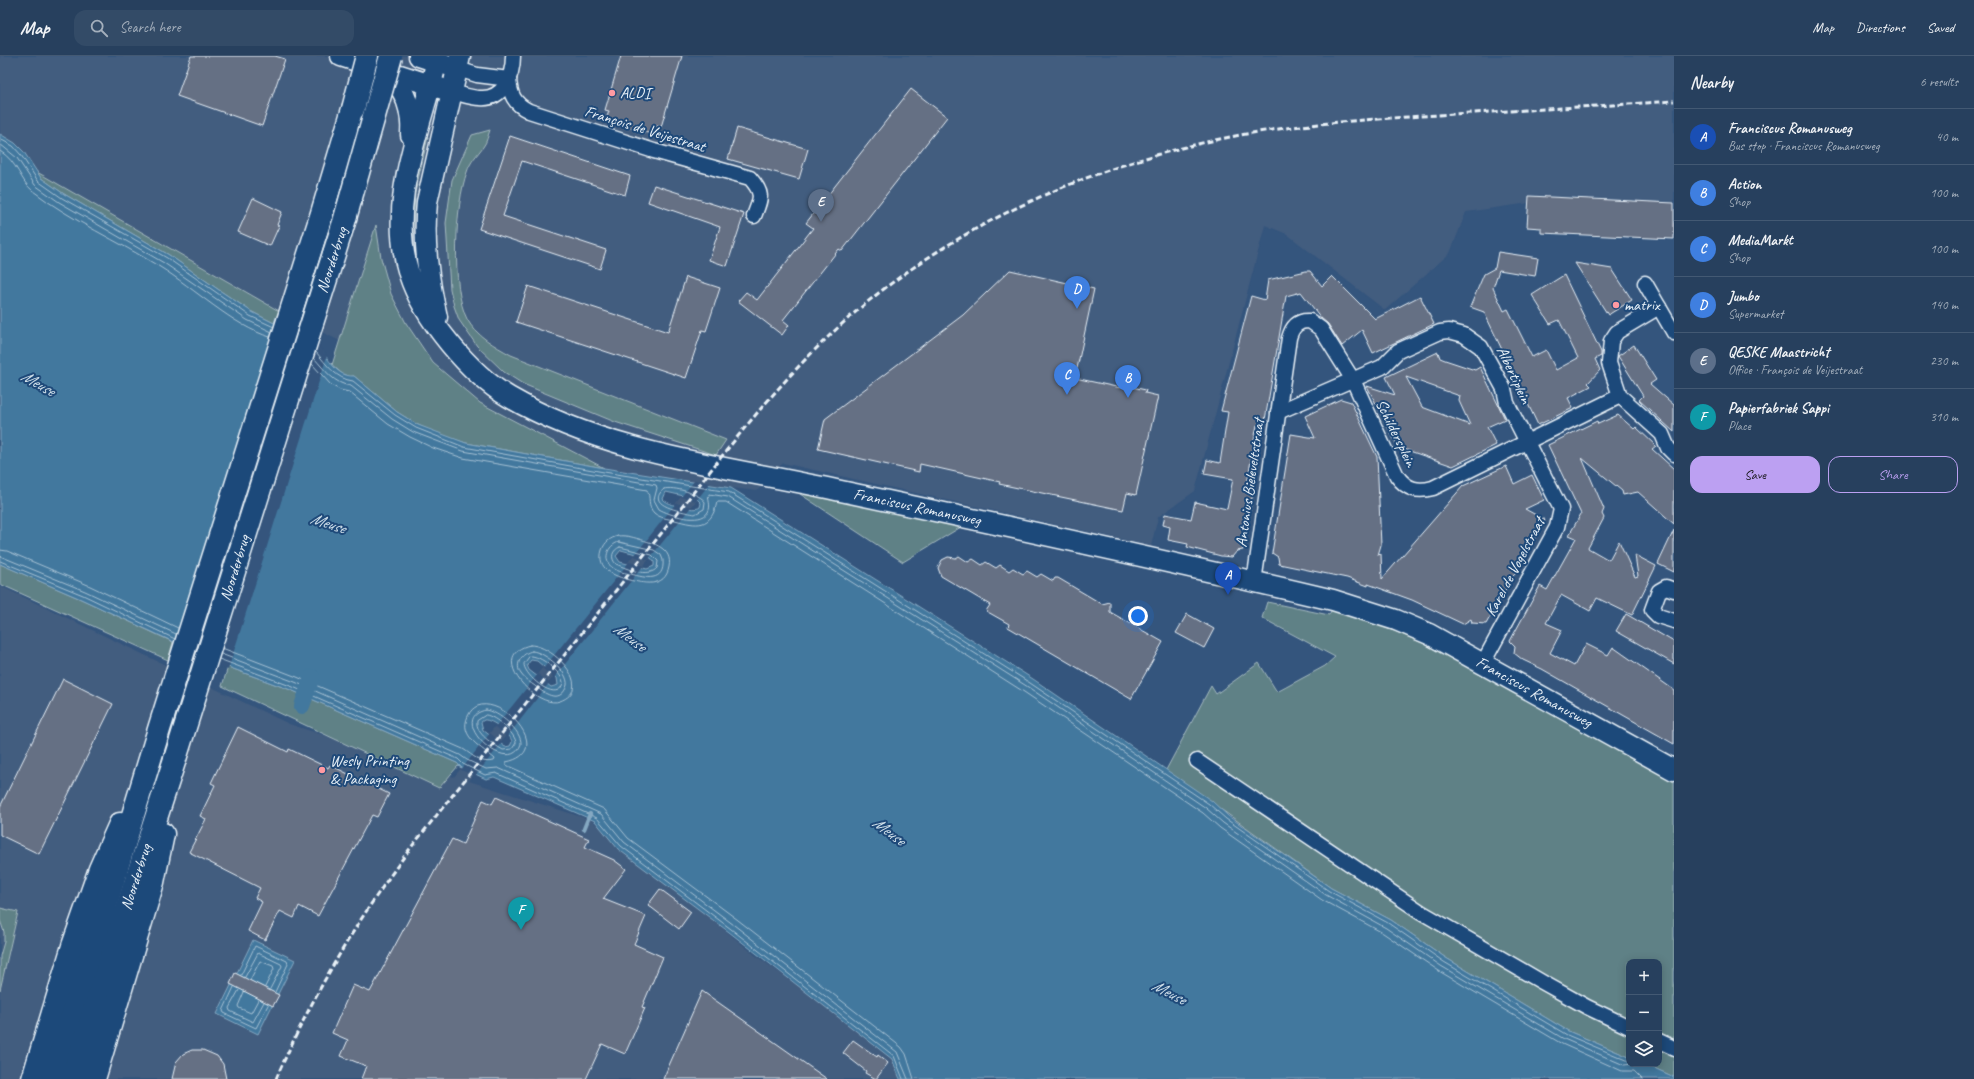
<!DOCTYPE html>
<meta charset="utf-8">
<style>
body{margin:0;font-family:Caveat,sans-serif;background:#334b67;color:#f1f3f6}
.controls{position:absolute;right:12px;bottom:12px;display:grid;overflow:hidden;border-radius:8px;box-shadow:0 2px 10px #0003}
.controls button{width:36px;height:36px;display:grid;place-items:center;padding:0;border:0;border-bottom:1px solid #435973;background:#27405e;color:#f1f3f6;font:20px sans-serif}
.you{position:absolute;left:1138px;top:560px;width:14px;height:14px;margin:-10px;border:3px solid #fff;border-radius:50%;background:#1a73e8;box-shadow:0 0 0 6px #1a73e833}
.badge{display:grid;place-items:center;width:26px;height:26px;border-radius:50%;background:#bca0f2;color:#fff;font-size:13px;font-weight:700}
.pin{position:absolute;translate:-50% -33px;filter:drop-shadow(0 1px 2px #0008)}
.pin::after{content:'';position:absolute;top:21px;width:14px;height:12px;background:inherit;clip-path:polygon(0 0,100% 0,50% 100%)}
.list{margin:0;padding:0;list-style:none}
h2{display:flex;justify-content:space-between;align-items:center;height:52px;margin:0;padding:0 16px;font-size:17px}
h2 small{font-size:13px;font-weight:400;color:#a4afbc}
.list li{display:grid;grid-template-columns:26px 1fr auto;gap:12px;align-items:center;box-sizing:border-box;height:56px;padding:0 16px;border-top:1px solid #435973}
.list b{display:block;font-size:15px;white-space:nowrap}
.list p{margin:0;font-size:13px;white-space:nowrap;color:#a4afbc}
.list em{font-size:13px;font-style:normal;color:#a4afbc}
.actions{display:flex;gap:8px;padding:12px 16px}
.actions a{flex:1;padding:9px 0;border:1px solid #bca0f2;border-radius:12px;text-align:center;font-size:14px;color:#bca0f2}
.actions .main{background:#bca0f2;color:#111}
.icon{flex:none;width:22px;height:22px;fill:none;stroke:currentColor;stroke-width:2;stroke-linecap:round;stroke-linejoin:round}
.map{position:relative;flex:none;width:1674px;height:1023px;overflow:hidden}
header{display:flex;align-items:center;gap:24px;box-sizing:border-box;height:56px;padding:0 20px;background:#27405e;border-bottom:1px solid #435973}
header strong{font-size:19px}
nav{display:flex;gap:22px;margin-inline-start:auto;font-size:14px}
.search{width:280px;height:36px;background:#334b67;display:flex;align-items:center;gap:10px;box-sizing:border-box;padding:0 14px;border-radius:12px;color:#a4afbc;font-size:15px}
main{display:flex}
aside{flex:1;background:#27405e}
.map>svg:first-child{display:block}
.built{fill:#435d7f}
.green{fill:#5f8186;stroke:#a4b9bf}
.water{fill:#42789e;stroke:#84a8c2;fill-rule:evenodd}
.pier{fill:#34557d}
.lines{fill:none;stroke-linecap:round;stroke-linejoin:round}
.shore{stroke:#a6c1d4;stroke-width:1}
.stream{stroke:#84a8c2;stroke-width:4.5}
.canal{stroke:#42789e;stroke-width:16}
.building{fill:#656f84;stroke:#e8f1f8;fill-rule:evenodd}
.street-casing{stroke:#e8f1f8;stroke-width:17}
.secondary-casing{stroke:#e8f1f8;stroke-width:23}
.primary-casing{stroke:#e8f1f8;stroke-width:25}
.street{stroke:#1f4a7a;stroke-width:14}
.secondary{stroke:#1f4a7a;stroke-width:20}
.primary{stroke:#1f4a7a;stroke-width:22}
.rail{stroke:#e8f1f8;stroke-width:3;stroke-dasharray:6 3;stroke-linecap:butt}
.primary-bridge-casing{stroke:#e8f1f8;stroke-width:25;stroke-linecap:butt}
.primary-bridge{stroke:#1f4a7a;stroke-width:22}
.poi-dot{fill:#ff9aa2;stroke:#1f4a7a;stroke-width:1.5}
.labels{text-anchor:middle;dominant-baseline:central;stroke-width:4;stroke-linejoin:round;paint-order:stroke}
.poi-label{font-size:16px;fill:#e8f1f8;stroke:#1f4a7a;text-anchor:start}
.street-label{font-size:16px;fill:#e8f1f8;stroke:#1f4a7a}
.water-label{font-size:17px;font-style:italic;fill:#cfdfea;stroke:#1f4a7a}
</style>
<header>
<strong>Map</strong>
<div class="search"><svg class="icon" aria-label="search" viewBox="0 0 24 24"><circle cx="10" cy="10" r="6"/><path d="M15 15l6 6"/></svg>Search here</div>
<nav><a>Map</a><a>Directions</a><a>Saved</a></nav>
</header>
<main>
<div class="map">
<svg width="1674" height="1023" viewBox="0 0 1674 1023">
<rect width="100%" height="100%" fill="#34557d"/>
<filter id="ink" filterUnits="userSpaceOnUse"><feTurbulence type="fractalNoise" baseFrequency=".025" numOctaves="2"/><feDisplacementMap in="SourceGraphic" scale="8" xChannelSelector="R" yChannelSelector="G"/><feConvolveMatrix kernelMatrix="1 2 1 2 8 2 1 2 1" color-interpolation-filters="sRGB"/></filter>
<g filter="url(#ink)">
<!-- built -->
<path class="built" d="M0,0H1674V148L1571,141L1466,156L1450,197L1385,254L1287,178L1265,169L1195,435L1158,461L1151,490L783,407L757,435L709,429L469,725L591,764L755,899L893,998L901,1023H0V530L289,668L454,721L693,426L604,412L574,400L279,255L58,129L0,91Z"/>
<!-- green -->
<g class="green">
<path d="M490,74C488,79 487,86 483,91C477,99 470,106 467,116C455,148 451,232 467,263C476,280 495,290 511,299L726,384L716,399L615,366L523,328L504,316L477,290L459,264L454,250L450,233L446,167L452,124L472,79Z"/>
<path d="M422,79L428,81L415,137L413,172L414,198L408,172Z"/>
<path d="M37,116L279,255L274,267L252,256L219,234L169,199L64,138L41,122Z"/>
<path d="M376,169L381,202L391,238L406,267L433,307L480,347L604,412L466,387L439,378L418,369L397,356L354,320L346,321L332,309Z"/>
<path d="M797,436L961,471L903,506Z"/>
<path d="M0,508L81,543L173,586L168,604L0,528Z"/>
<path d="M1267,546L1329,559L1332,553C1455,590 1563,663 1674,726V1021L1645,1008H1659V906H1629V1001L1568,975L1446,902L1391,864L1331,832L1166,714L1211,630L1216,638L1259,607L1277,636L1325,610L1335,601L1262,562Z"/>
<path d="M228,611L291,634L457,707L463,712L458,710L439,732L222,630Z"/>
<path d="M0,852L18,856L0,934V900L4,886V876L0,864Z"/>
</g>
<!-- water -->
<g class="water">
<path d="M0,78L15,87L24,96L41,122L64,138L169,199L219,234L252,256L274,267L276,261L287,267L285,275C294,279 305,283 314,288C329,298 333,321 354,320L397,356L418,369L466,387L604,412L731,432L1033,623L1212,745L1228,760L1331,832L1391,864L1446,902L1568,975L1629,1001V1008H1645L1674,1021V1023H900L892,1003L729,876L618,793L595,765L494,721L486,723L458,710L461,711L457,707L291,634L228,611L81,543L0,508ZM666,436L697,443L701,447L700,451C695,456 667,449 663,443ZM621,494L651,502L654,506V510L647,513L620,506L616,500ZM531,604L537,605L557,622L558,629L551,631L529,614L527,609ZM484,664C492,663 511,678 512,686L510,690L505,691L483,674L481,666Z"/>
<path d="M253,884L295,904L258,978L217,958Z"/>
</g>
<!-- pier -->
<g class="pier">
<path d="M277,260L288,266L290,277H297L316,287L327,300L228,614L174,589Z"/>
<path d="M695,424L710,427L696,445L681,441Z"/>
<path d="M676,447L691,451L648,504L634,500Z"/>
<path d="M629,506L643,510L554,622L543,613Z"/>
<path d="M538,618L549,627L507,681L495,671Z"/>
<path d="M490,677L502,687L475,720L461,714Z"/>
</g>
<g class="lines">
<!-- shore -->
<g class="shore">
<path d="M0,83L13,90L21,99L38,125L62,142L167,202L250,260L274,271"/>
<path d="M0,88L17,102L35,129L59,146L164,207L247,264L272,276"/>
<path d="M0,95C18,106 20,125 33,135C72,165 118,185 160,211C194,232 233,270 270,281"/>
<path d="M316,296C327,309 336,323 353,325L395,359L416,372L464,391L604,416L729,436L1030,627L1209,748L1226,763L1329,835L1388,867L1444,906L1567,979L1629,1005"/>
<path d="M314,302C325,314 334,328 351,330L392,363L413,376L463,395L656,429L657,432L654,444L659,453C669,459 701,469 708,456C712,449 707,444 709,438L728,441L1028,631L1206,752L1223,767L1326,839L1386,872L1441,910L1564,983L1624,1009L1634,1008"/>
<path d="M312,308L331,329L340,334L349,336L388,368L410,381L433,392L463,402L647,434C651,441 647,450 654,457C660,462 668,463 675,464C697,470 711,473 717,446H726L1024,636L1203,757L1220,772L1322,844L1383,877L1439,915L1562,988L1622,1015H1634L1642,1023"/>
<path d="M664,433C673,430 701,438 705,446L704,453L695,458C685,456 643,450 664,433Z"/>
<path d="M618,480C625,479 632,481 639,483C653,487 673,492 669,511C665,533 643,527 629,524C614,520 596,513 602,494C605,486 610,482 618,480Z"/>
<path d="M619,486L654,494L661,499L663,504C665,527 645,522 631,518C626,517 618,516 613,512C602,505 607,489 619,486Z"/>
<path d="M620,491L652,499L658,505L657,512C649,522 627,513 616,508C610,502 612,494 620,491Z"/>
<path d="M0,494L7,495L88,529L178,572"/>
<path d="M0,500L85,535L176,578"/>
<path d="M0,505L83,539L175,583"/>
<path d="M530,589C552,588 596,632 560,645C537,654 485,599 530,589Z"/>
<path d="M222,592L297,621L463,693C474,700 480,708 494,705L495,703C483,692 458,681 468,660C485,621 564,695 506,706V709L604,753L628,782L738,864L901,991L906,998L914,1023"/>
<path d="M532,595C545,596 569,616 567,629C561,648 546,639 535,630C531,627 524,623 521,618C514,608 522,597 532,595Z"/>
<path d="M221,598L295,626L460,699L467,704L486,713L498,712L601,758L624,786L734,869L897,996L908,1023"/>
<path d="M530,600C540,599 561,616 563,626C559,650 523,619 524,608Z"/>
<path d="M219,603L293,631L458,703L463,708L485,719L496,717L597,762L621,790L731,873L894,1000L903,1023"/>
<path d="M486,654C498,655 522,675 521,688C509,723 444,662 486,654Z"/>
<path d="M486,659C495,660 516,678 516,687L512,693L503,694C493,688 475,678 477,665Z"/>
<path d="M241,919L255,890L287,905L288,908L275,936"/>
<path d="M245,921L258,897L281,908L282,910L270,933"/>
<path d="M250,924L260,905L273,910L274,913L265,931"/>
<path d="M234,931L223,955L224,957L256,972L268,949"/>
<path d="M239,934L229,952L230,955L253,966L264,946"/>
<path d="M244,936L238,950L239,952L251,957L258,944"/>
</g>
<!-- stream -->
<path class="stream" d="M584,773L590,758"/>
<!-- canal -->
<path class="canal" d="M302,650L312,621"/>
</g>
<!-- building -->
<g class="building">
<path d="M191,0H275L285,3L262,70L177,40Z"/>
<path d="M621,0H682L661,71L657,70L654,79L606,64L609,55L605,54Z"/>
<path d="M911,33L947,61L842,195L839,193L783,264L789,269L782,279L738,245L746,236L757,244L813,172L806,167Z"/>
<path d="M737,72L808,93L799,123L728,103Z"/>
<path d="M510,80L630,120L625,139L522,105L503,160L606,194L600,213L479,173Z"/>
<path d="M654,129L744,158L727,210L709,204L720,171L648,146Z"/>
<path d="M1529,140L1674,147V183L1541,177V172L1527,171Z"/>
<path d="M253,142L282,156L277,169L279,170L270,190L238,176Z"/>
<path d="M1498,196L1538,202L1535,220L1499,214L1493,232L1504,255L1508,253L1532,301L1546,294L1556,314L1578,302L1559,264L1550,268L1532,239L1564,219L1601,296V300L1595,303L1600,314L1588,327L1591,330L1568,342L1573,352L1538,369L1484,256L1470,251L1484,218L1495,212Z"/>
<path d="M1575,207L1612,213L1632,244L1608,259Z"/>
<path d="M1010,214L1094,233L1075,322L1121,332L1122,329L1146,334L1145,337L1158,340L1136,439L1127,437L1123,454L999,428L1000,426L920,408L919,416L818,393L825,363L963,259Z"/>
<path d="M1306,215H1310L1322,230L1332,220L1375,263L1420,240L1434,268L1373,297L1362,274L1342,290L1328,268L1321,262L1301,236L1286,240L1264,370L1257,369L1254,385L1247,429L1254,430L1243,494L1237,495L1232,501L1221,500L1187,491L1188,488L1168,484L1170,471L1163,469L1165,458L1191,463L1195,446L1227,453L1233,423L1204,418L1207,404L1220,407L1228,356L1221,355L1251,240L1265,244L1268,224Z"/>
<path d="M686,221L720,232L706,275L702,274L686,322L516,266L528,230L668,276Z"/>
<path d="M1634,289L1656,324L1650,328L1674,349V376L1639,344L1643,340L1618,300Z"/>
<path d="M1438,296L1440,302L1445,304L1475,314L1480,311L1505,363L1487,371L1496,389L1453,410L1398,391L1367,330L1395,339L1386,321ZM1406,321L1460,340L1459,345L1470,369L1422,351Z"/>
<path d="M1341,343L1351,346L1377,401L1381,489L1378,499L1381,498L1382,523L1463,430L1506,410L1514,428L1532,419L1544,444L1525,453L1545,464L1486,568L1472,567L1471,563L1463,568L1412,544L1368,528V530L1347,522L1279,508L1278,501L1272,497L1291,378L1315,382L1305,360Z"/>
<path d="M1618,359L1634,373L1636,371L1656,390L1652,393L1674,413V468L1638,436L1623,439L1622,435L1582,402L1604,453L1602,458L1604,462L1588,492L1609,504L1619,485L1635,521L1638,520L1635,499L1656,510L1632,559L1597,542L1590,555L1561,539L1546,567L1562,574L1550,597L1574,610L1586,588L1608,599L1613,591L1674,634V688L1542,613L1523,604L1514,597L1515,590L1510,585L1540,530L1547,534L1576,482L1569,479L1581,458L1548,389L1597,365L1598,368Z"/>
<path d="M1674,474V516L1658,508Z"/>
<path d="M959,500L968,506L973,503L982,509L986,506L996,512L1000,509L1009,515L1013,512L1023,518L1027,515L1037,521L1041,518L1053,525L1055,522H1058L1102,548L1110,546V556L1163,586L1131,643L1008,571L1009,568L986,555L990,549L941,520L938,512L942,504L948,501L956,502Z"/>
<path d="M1187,558L1214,573L1204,592L1176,577Z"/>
<path d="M1626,558L1674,586V608L1616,575Z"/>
<path d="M63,623L113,648L39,798L0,779V751Z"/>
<path d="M238,671L288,696L289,693L328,712L330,709L389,738L377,761L372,759L318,860L299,850L294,862L280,855L265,884L248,875L262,846L255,842L260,832L189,796L206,763L200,760L215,729L211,727Z"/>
<path d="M496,741L589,783L585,791L614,804L626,813L603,843L646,860L634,888L663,901L642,951L645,952L625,998L602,988L586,1023H361L366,1010L341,1000L348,984L332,977L353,929L370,936L452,783L463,788L483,744L492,748Z"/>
<path d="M660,833L691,856L679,873L648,849Z"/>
<path d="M235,917L279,939L273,950L230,928Z"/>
<path d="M702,935L827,1023H663Z"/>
<path d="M853,984L877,1001L878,999L888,1007L876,1023L865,1017L866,1015L843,997Z"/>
<path d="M192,994H203L217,1000L223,1008L226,1023H172L176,1006L183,998Z"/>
</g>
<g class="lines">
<defs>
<g id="street">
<path d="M458,13L477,19L509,23"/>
<path d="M509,23C510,38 514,48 529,55L654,95L750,122C764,138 761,142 754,160"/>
<path d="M452,36C461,38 471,42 480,42C503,44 513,20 513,0"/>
<path d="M1645,227L1674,277"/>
<path d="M1659,251L1617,276L1611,285L1609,307L1620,340L1662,378L1668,392L1674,398"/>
<path d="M1278,356L1382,311L1398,295L1440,276L1449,275L1464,279L1481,291L1504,333L1507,347L1561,453L1557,471L1483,607"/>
<path d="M1254,526L1289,282C1292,271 1298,264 1310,265L1321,273L1353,324L1397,420C1407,434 1418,436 1433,432L1620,340"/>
<path d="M1674,534L1666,531L1659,535L1652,554L1658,560L1674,565"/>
<path d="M1197,705L1421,856L1542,926L1587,951L1629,971"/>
<path d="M1659,985L1674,992"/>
</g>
<g id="secondary">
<path d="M341,0L443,33"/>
<path d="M419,0L450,10"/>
<path d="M438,0C422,70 386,145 409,218C423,262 470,318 509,341C609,399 726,410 836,434C1002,469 1168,505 1333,544L1396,564L1429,578L1674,714"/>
<path d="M390,16C405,36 413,54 411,79"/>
<path d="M437,261C428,222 423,186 427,146L460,0"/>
</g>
<g id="primary">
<path d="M33,1023L73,890L100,813L120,768"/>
<path d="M53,1023L160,670L322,157L353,53"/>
<path d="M72,1023L175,703L308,280"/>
<path d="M94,1023L153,826L163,778"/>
</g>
</defs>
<!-- street casing -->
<use href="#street" class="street-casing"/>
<!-- secondary casing -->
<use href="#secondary" class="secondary-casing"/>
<!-- primary casing -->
<use href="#primary" class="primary-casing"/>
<!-- street -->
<use href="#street" class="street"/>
<!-- secondary -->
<use href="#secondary" class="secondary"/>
<!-- primary -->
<use href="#primary" class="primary"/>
<!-- rail -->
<path class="rail" d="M276,1023C312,940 355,867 409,794C487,696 566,597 644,499C703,426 758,348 826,283C933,179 1075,114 1220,83C1297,67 1376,63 1454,58C1528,54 1601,50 1674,45"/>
<defs>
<g id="primary-bridge">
<path d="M353,53L367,0"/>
<path d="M308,280L344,166L391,0"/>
</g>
</defs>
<!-- primary-bridge casing -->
<use href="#primary-bridge" class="primary-bridge-casing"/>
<!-- primary-bridge -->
<use href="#primary-bridge" class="primary-bridge"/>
</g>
</g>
<!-- markers -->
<g class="poi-dot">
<circle cx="612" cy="37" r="4"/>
<circle cx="1616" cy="249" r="4"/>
<circle cx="322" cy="714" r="4"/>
</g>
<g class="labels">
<!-- poi labels -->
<g class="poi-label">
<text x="620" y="37">ALDI</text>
<text x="1624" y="249">matrix</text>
<text x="330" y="705">Wesly Printing<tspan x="330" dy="18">&amp; Packaging</tspan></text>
</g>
<!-- street labels -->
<g class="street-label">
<text transform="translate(645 73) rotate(17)">François de Veijestraat</text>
<text transform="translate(332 204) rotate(-72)">Noorderbrug</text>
<text transform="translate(1514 319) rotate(65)">Albertiplein</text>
<text transform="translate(1396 377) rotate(64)">Schildersplein</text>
<text transform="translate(1250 427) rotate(-82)">Antonius Bieleveltstraat</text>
<text transform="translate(917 451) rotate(12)">Franciscus Romanusweg</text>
<text transform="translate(1515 511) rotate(-62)">Karel de Vogelstraat</text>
<text transform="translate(235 512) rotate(-73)">Noorderbrug</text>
<text transform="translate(1534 636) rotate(29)">Franciscus Romanusweg</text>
<text transform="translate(136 821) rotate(-72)">Noorderbrug</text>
</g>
<!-- water labels -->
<g class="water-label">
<text transform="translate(38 327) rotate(30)">Meuse</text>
<text transform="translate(328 467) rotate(18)">Meuse</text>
<text transform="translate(630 581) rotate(37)">Meuse</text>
<text transform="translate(889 775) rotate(37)">Meuse</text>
<text transform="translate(1169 936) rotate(27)">Meuse</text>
</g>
</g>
</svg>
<div class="controls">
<button>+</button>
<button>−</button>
<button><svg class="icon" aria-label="layers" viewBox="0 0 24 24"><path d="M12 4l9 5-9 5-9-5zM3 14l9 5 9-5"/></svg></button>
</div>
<div class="you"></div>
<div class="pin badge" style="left:1228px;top:539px;background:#1a4fb4">A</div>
<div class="pin badge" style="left:1128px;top:342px;background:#3f7fe0">B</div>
<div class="pin badge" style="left:1067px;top:339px;background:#3f7fe0">C</div>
<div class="pin badge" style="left:1077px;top:253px;background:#3f7fe0">D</div>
<div class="pin badge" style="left:821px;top:166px;background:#5c6f8a">E</div>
<div class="pin badge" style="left:521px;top:874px;background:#0f9aa8">F</div>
</div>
<aside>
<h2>Nearby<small>6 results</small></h2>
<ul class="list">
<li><span class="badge" style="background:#1a4fb4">A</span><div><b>Franciscus Romanusweg</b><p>Bus stop · Franciscus Romanusweg</p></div><em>40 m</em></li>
<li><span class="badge" style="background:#3f7fe0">B</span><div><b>Action</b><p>Shop</p></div><em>100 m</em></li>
<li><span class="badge" style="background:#3f7fe0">C</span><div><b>MediaMarkt</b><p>Shop</p></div><em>100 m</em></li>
<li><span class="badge" style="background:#3f7fe0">D</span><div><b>Jumbo</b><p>Supermarket</p></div><em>140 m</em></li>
<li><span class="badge" style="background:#5c6f8a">E</span><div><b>QESKE Maastricht</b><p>Office · François de Veijestraat</p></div><em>230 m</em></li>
<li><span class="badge" style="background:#0f9aa8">F</span><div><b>Papierfabriek Sappi</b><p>Place</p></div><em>310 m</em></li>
</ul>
<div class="actions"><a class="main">Save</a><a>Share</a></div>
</aside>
</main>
